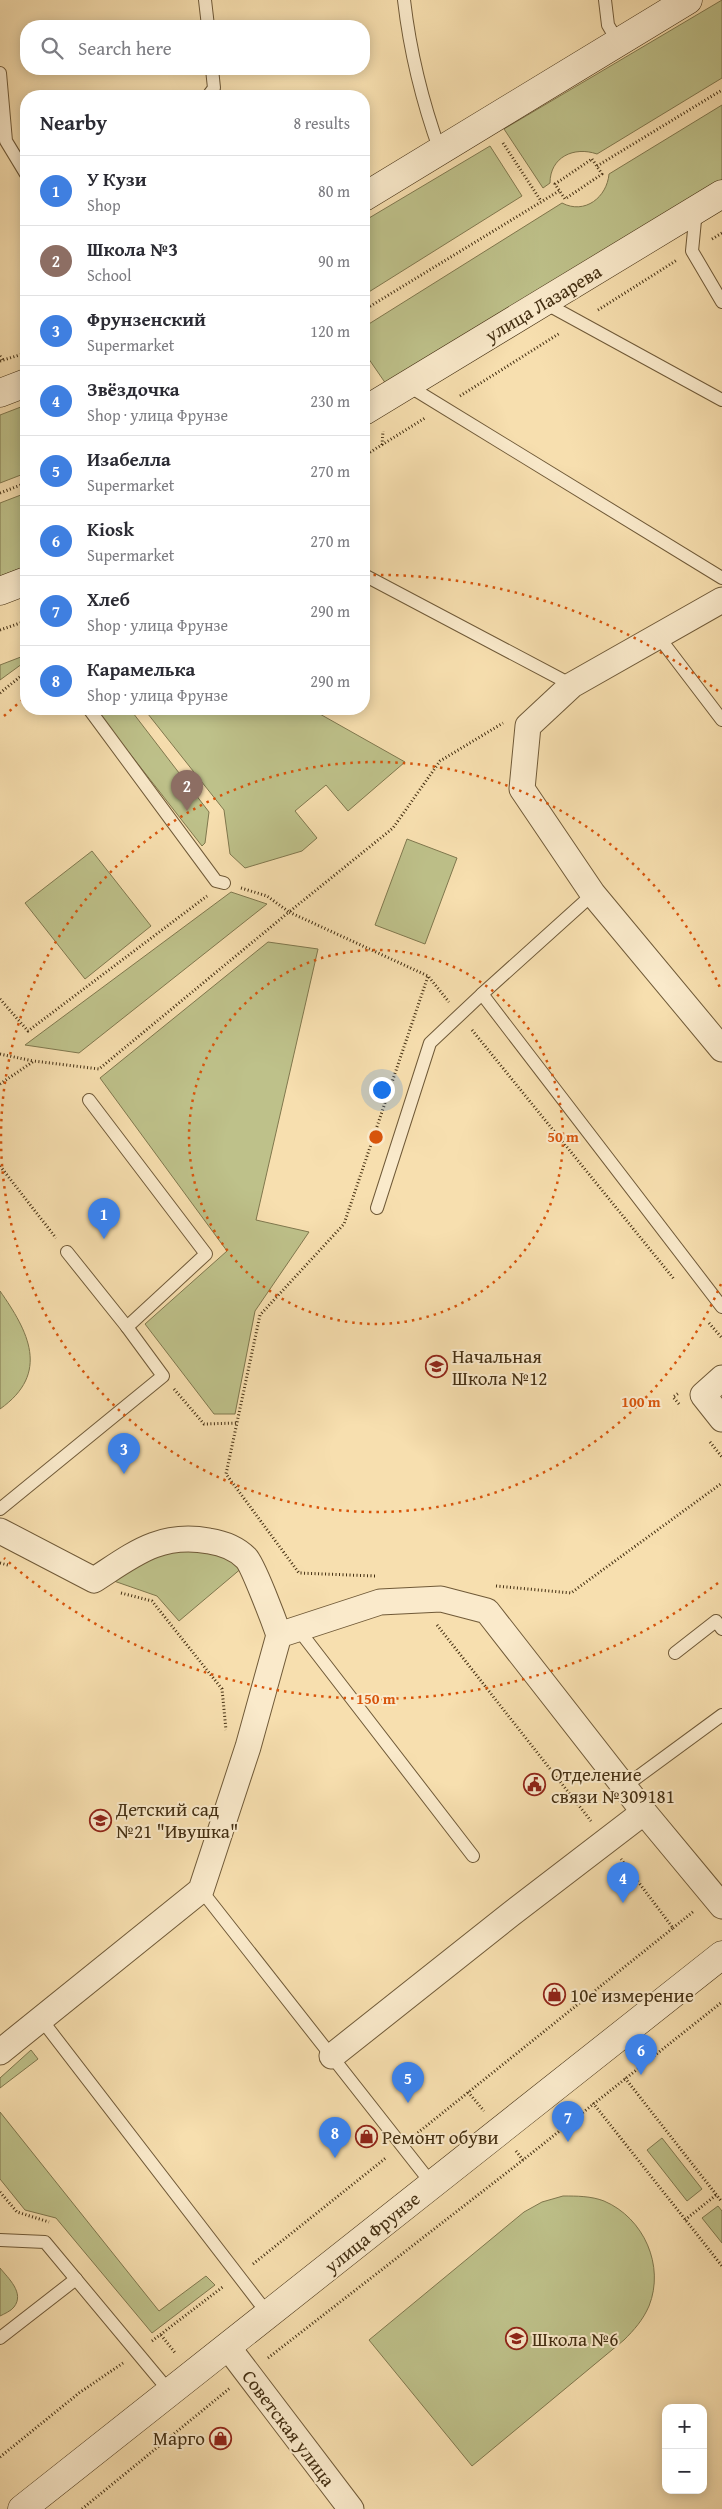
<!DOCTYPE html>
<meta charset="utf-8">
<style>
body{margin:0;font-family:"Gentium Book Plus",serif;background:#f2f2f3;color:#2b2b33}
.controls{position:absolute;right:15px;bottom:15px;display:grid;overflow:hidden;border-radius:10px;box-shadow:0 2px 12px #0003}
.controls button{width:45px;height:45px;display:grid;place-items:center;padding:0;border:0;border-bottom:1px solid #e1e1e2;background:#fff;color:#2b2b33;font:25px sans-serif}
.you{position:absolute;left:381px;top:1089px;width:18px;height:18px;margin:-12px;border:4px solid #fff;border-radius:50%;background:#1a73e8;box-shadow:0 0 0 8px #1a73e833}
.badge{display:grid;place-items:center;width:32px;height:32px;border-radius:50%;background:#2563eb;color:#fff;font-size:16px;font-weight:700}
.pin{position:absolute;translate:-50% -41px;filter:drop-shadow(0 1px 2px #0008)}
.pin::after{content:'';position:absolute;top:26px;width:18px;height:15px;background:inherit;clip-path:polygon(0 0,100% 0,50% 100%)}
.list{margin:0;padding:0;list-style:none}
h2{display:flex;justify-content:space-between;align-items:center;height:65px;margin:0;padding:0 20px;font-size:21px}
h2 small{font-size:16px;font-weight:400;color:#7c7c81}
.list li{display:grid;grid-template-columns:32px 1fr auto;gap:15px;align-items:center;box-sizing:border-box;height:70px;padding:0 20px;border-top:1px solid #e1e1e2}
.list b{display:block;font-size:19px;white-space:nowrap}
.list p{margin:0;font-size:16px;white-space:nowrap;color:#7c7c81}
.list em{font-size:16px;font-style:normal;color:#7c7c81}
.icon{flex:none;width:28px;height:28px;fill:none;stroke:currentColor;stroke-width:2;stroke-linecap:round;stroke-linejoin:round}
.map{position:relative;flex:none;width:722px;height:2509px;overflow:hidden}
.search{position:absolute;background:#fff;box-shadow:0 2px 12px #0003;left:20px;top:20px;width:350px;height:55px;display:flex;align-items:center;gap:12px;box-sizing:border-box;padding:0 18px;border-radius:20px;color:#7c7c81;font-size:19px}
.panel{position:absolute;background:#fff;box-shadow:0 2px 12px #0003;left:20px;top:90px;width:350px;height:625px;border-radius:20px}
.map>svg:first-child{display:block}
.green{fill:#bec18a;stroke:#80784e}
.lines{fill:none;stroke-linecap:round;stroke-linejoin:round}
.lane-casing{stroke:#705a38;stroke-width:14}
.street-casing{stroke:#705a38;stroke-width:27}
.secondary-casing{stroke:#432e11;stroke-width:29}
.path{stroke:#432e11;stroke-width:3;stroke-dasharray:1 2.5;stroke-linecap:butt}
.lane{stroke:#faeacb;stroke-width:12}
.street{stroke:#faeacb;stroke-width:25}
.secondary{stroke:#faeacb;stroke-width:28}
.ring{fill:none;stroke:#d8550c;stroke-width:2.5;stroke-dasharray:2.5 5}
.labels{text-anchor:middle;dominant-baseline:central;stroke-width:4;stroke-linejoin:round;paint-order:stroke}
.street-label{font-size:19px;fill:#432e11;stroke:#faeacb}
.poi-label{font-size:19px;fill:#432e11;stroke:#faeacb;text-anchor:start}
.centre{fill:#d8550c;stroke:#faeacb;stroke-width:2.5}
.ring-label{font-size:15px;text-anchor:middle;font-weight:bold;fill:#d8550c;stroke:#faeacb;stroke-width:4;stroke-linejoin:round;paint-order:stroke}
</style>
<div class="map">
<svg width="722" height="2509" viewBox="0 0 722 2509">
<rect width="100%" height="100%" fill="#f7dfaf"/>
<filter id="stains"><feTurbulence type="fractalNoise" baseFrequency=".004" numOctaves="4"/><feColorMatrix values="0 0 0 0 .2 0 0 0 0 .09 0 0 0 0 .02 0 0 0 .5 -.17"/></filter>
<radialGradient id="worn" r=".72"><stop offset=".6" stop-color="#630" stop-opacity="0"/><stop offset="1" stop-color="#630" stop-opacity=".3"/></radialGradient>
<!-- green -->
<g class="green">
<path d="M722,0V78L597,154C574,146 550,157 550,183L543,188L504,129Z"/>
<path d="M722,105V180L386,384L364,352V327L562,203C585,215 607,197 609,174Z"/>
<path d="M490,146L522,196L364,295V221Z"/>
<path d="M26,405V473L0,483V415Z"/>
<path d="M26,493V566L0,576V503Z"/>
<path d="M26,655V661L0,680V665Z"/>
<path d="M95,709H130L209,812L205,843L202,846Z"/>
<path d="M144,709H311L405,762L348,811L326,785L295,811L317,838L302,851L245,868L230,854L224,810Z"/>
<path d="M407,839L457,858L425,944L375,925Z"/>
<path d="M92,851L151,926L85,979L25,903Z"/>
<path d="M231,892L267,904L79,1053L25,1045Z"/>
<path d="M268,942L318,949L256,1220L309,1232L255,1311L235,1414H214L145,1324L227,1251L100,1078Z"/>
<path d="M0,1291C28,1331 51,1373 0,1409Z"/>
<path d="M168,1548L207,1549L243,1567L179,1621L157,1596L111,1580Z"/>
<path d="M31,2050L38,2059L0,2088V2078Z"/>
<path d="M0,2112L159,2311L206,2276L215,2285L152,2333L56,2218L25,2210L0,2179Z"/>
<path d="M662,2138L702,2189L687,2201L647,2150Z"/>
<path d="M563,2196C577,2196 591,2196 604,2201C644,2218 665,2266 649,2306C643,2320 634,2330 624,2340L472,2466L369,2340L524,2212L542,2202Z"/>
<path d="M718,2206L722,2211V2243L702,2218Z"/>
<path d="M0,2268C8,2278 25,2293 14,2307C11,2311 4,2314 0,2316Z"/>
</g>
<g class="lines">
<defs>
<g id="lane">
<path d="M205,0L208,26"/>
<path d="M404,0C410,52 422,101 440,151"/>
<path d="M605,0L608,25L618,42"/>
<path d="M0,73L6,141L26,174"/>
<path d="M208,96L214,88L212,69"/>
<path d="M696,210L692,251L722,302"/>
<path d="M543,302L722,400"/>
<path d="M407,385L722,578"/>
<path d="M364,575L572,685"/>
<path d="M658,636L722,720"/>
<path d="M89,709L216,881L224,883"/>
<path d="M593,894L482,994L722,1307"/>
<path d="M89,1100L206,1254L127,1327"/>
<path d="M377,1208L430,1043L482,994"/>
<path d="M0,1509L163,1376L127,1327L67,1252"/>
<path d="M298,1629L473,1856"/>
<path d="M675,1653L716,1621L722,1629"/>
<path d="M624,1787L722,1715"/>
<path d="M201,1890L432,2184"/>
<path d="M41,2019L268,2314"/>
<path d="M0,2240L45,2242L170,2392"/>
<path d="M0,2338L76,2279"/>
</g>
<g id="street">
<path d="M722,600L572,685L528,726L522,789L593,894L722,1049"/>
<path d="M722,1378L703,1395L722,1419"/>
<path d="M0,1531L94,1580C133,1555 159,1532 209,1541C222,1543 236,1548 246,1558C253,1565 274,1621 279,1635"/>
<path d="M0,2052L201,1890L248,1747L279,1635L380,1602L441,1599L487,1611L644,1812L722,1906"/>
<path d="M332,2056L511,1914L644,1812"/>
<path d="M227,2346L351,2509"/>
</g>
<g id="secondary">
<path d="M364,197L688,0"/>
<path d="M0,393L26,383"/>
<path d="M364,411L722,194"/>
<path d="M0,591L26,581"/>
<path d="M22,2509L722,1955"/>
</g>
</defs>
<!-- lane casing -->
<use href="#lane" class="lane-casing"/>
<!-- street casing -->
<use href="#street" class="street-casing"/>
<!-- secondary casing -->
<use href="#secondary" class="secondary-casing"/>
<!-- path -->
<g class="path">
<path d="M503,143L541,201"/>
<path d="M592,159L602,174L565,199L555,184Z"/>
<path d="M597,166L722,90"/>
<path d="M712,239L722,233"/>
<path d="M364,310L559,191"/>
<path d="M598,310L677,260"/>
<path d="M0,356L3,360"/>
<path d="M0,361L26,353"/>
<path d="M364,370L369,378"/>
<path d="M460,396L560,333"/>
<path d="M382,445L383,431"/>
<path d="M364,456L425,418"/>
<path d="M0,493L26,483"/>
<path d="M0,630L26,621"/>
<path d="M0,693L26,672"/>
<path d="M241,888L267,896L289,912L393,828L440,761L503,723"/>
<path d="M0,999L28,1031L207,896"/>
<path d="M472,1030L674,1279"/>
<path d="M0,1054L33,1061"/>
<path d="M0,1084L34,1061L99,1069L289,912L428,976L449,1002"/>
<path d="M0,1166L56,1238"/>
<path d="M709,1323L722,1338"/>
<path d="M174,1389L204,1424L237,1423"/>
<path d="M679,1404L673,1397L679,1393"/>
<path d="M710,1442L722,1457"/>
<path d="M0,1563L8,1565"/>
<path d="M375,1576L299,1573L226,1474L260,1315L344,1224L428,976"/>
<path d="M496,1586L571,1593L722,1483"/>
<path d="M121,1593L152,1601L222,1689L226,1730"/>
<path d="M437,1625L591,1821"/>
<path d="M673,1928L694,1911"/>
<path d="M625,2078L722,2202"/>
<path d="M468,2092L484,2111"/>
<path d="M593,2103L722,2266"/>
<path d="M415,2135L673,1928L621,1859"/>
<path d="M516,2151L523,2160"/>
<path d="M0,2192L17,2212L49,2222"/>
<path d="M685,2220L716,2195"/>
<path d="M253,2264L387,2157"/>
<path d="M161,2335L176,2354"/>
<path d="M152,2341L224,2286"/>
<path d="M268,2358L523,2160L722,2002"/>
<path d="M0,2457L79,2393L123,2363"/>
<path d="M82,2509L230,2388"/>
</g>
<!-- lane -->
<use href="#lane" class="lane"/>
<!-- street -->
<use href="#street" class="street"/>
<!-- secondary -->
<use href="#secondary" class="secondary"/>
</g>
<!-- distance rings -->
<g class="ring">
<circle cx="376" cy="1137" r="187"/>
<path d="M721 1284A375 375 0 1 1 721 990"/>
<path d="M718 1583A562 562 0 0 1 4 1558M4 716A562 562 0 0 1 26 697M366 575A562 562 0 0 1 718 691"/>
</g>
<!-- icons -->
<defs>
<symbol id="school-ring" viewBox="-11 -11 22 22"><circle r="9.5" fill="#faeacb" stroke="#8f2418" stroke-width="1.5"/><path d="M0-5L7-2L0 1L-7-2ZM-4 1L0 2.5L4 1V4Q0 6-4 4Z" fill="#8f2418"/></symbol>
<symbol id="civic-ring" viewBox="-11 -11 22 22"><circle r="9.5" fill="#faeacb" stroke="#8f2418" stroke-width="1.5"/><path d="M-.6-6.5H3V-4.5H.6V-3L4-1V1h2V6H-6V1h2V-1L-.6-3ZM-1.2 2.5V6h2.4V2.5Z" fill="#8f2418"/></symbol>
<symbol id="shop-ring" viewBox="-11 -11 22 22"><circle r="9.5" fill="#faeacb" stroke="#8f2418" stroke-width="1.5"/><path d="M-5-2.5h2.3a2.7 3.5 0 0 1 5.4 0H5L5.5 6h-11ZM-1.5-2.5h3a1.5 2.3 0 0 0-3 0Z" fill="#8f2418"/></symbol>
</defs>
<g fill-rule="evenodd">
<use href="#school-ring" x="424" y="1354" width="25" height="25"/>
<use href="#civic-ring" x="522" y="1772" width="25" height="25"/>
<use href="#school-ring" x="88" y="1808" width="25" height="25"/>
<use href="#shop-ring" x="542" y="1982" width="25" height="25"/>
<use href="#shop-ring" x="354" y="2124" width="25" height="25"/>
<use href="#school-ring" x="504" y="2326" width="25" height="25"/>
<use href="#shop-ring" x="208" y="2426" width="25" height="25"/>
</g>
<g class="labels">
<!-- street labels -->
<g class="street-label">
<text transform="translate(543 303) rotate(-31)">улица Лазарева</text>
<text transform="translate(372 2232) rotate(-39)">улица Фрунзе</text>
<text transform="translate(289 2428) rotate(53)">Советская улица</text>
</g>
<!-- poi labels -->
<g class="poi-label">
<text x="452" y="1356">Начальная<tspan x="452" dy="22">Школа №12</tspan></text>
<text x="551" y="1774">Отделение<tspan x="551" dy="22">связи №309181</tspan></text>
<text x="116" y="1809">Детский сад<tspan x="116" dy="22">№21 "Ивушка"</tspan></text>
<text x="570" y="1995">10е измерение</text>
<text x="382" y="2137">Ремонт обуви</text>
<text x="532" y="2339">Школа №6</text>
<text x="205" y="2438" text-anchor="end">Марго</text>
</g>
</g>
<circle cx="376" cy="1137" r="8" class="centre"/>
<g class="ring-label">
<text x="563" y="1142">50 m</text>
<text x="641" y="1407">100 m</text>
<text x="376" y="1704">150 m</text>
</g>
<rect width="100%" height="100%" filter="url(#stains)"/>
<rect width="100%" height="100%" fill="url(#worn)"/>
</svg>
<div class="controls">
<button>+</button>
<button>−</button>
</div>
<div class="you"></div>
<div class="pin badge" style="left:104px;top:1239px;background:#3f7fe0">1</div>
<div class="pin badge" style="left:187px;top:811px;background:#8d6e63">2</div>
<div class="pin badge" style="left:124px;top:1474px;background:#3f7fe0">3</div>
<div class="pin badge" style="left:623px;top:1903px;background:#3f7fe0">4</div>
<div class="pin badge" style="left:408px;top:2103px;background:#3f7fe0">5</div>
<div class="pin badge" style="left:641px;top:2075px;background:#3f7fe0">6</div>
<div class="pin badge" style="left:568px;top:2142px;background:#3f7fe0">7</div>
<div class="pin badge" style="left:335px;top:2158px;background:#3f7fe0">8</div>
<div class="search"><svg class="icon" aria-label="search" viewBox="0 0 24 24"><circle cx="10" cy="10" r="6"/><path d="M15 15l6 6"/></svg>Search here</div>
<section class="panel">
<h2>Nearby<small>8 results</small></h2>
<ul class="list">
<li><span class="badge" style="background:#3f7fe0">1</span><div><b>У Кузи</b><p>Shop</p></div><em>80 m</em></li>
<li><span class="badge" style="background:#8d6e63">2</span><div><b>Школа №3</b><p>School</p></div><em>90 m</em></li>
<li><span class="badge" style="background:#3f7fe0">3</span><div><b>Фрунзенский</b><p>Supermarket</p></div><em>120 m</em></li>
<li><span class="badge" style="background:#3f7fe0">4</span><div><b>Звёздочка</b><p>Shop · улица Фрунзе</p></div><em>230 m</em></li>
<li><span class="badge" style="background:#3f7fe0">5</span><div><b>Изабелла</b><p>Supermarket</p></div><em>270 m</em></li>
<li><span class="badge" style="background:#3f7fe0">6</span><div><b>Kiosk</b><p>Supermarket</p></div><em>270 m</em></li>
<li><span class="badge" style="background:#3f7fe0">7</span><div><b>Хлеб</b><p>Shop · улица Фрунзе</p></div><em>290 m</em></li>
<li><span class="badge" style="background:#3f7fe0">8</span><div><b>Карамелька</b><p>Shop · улица Фрунзе</p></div><em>290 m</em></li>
</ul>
</section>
</div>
